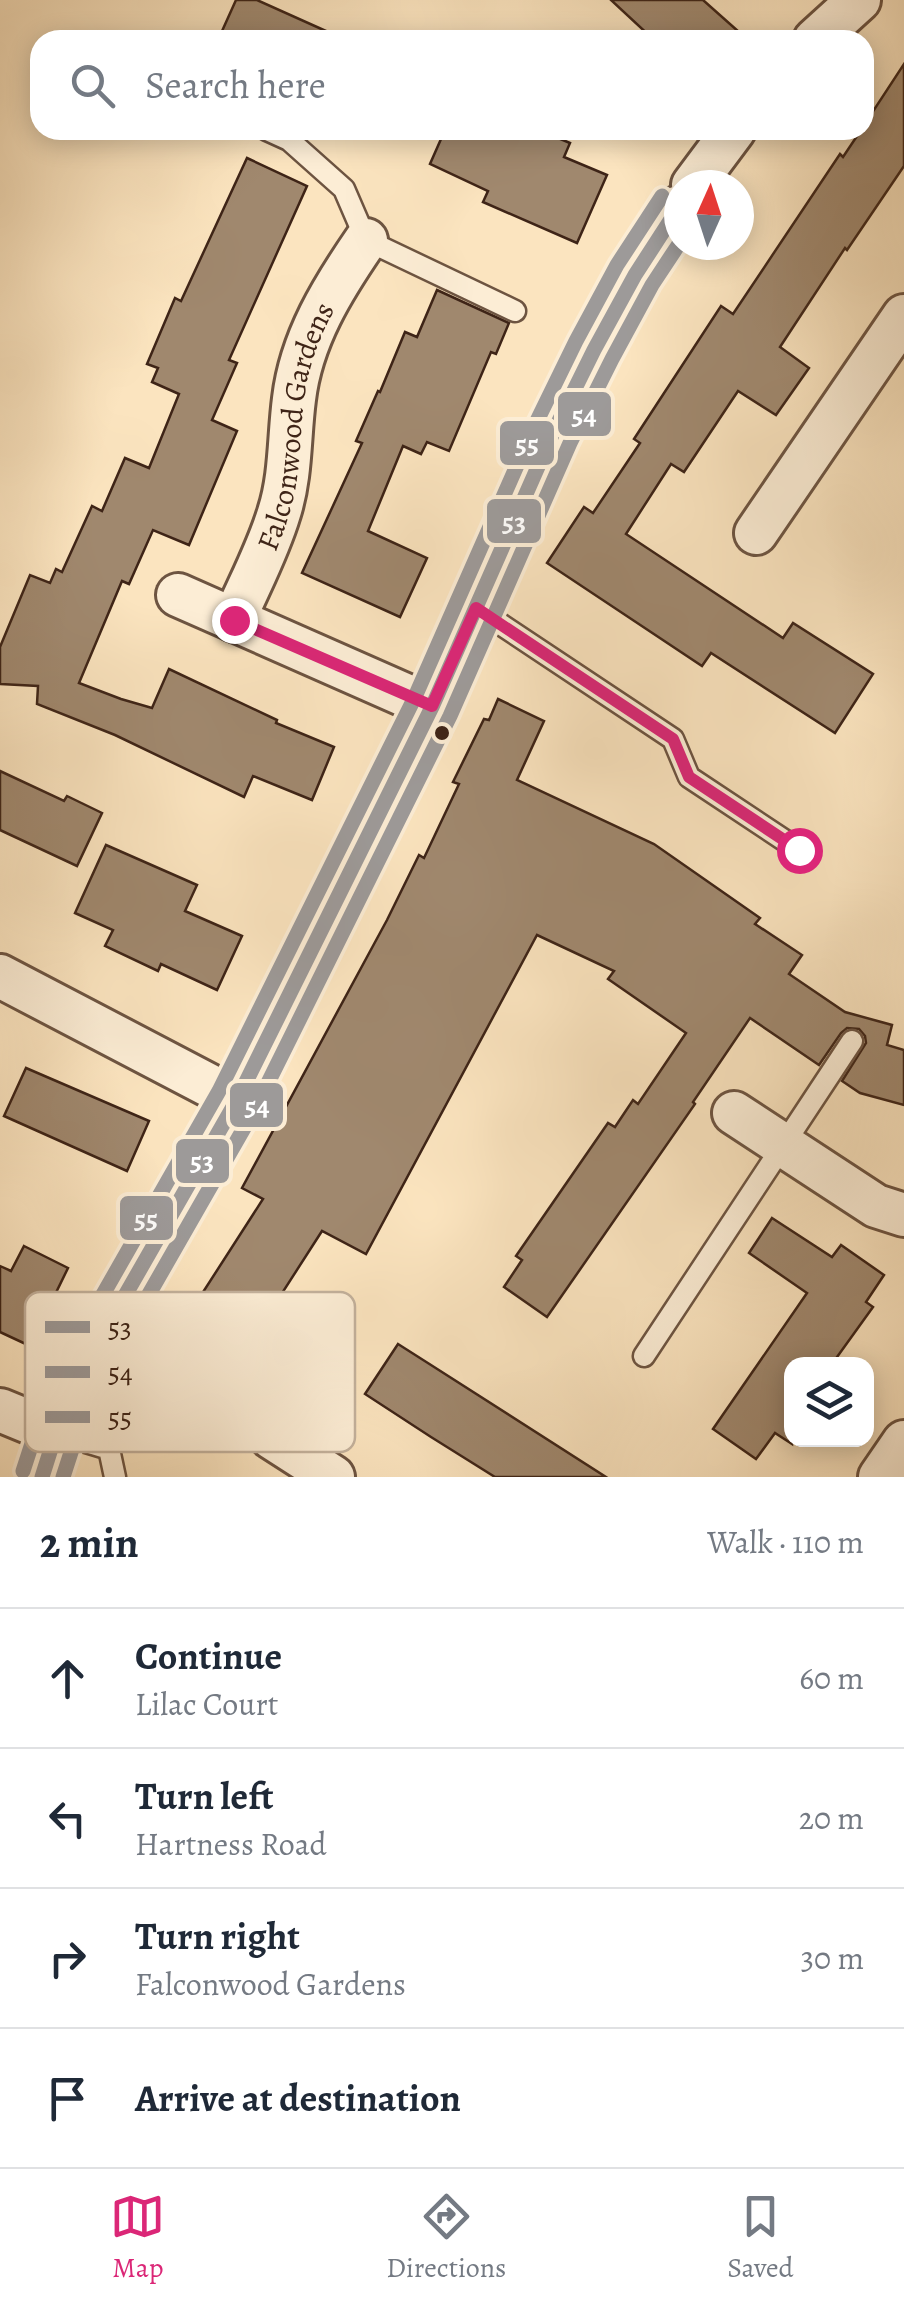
<!DOCTYPE html>
<meta charset="utf-8">
<style>
body{margin:0;font-family:Alegreya,serif;background:#f6f6f7;color:#1f2937}
.controls{position:absolute;right:30px;bottom:30px;display:grid;overflow:hidden;border-radius:20px;box-shadow:0 5px 25px #0003}
.controls button{width:90px;height:90px;display:grid;place-items:center;padding:0;border:0;border-bottom:2px solid #e0e1e3;background:#fff;color:#1f2937;font:50px sans-serif}
.compass{position:absolute;left:664px;top:170px;width:90px;height:90px;border-radius:50%;background:#fff;box-shadow:0 5px 25px #0003;rotate:3deg}
.stop{position:absolute;width:30px;height:30px;margin:-22px;border:8px solid #db2777;border-radius:50%;background:#fff}
.stop.end{background:#db2777;border-color:#fff;box-shadow:0 2px 10px #0008}
.list{margin:0;padding:0;list-style:none}
h2{display:flex;justify-content:space-between;align-items:center;height:130px;margin:0;padding:0 40px;font-size:42px}
h2 small{font-size:32px;font-weight:400;color:#747a83}
.list li{display:grid;grid-template-columns:65px 1fr auto;gap:30px;align-items:center;box-sizing:border-box;height:140px;padding:0 40px;border-top:2px solid #e0e1e3}
.list b{display:block;font-size:38px;white-space:nowrap}
.list p{margin:0;font-size:32px;white-space:nowrap;color:#747a83}
.list em{font-size:32px;font-style:normal;color:#747a83}
.icon{flex:none;width:55px;height:55px;fill:none;stroke:currentColor;stroke-width:2;stroke-linecap:round;stroke-linejoin:round}
.map{position:relative;flex:none;width:904px;height:1477px;overflow:hidden}
.search{position:absolute;background:#fff;box-shadow:0 5px 25px #0003;left:30px;right:30px;top:30px;height:110px;display:flex;align-items:center;gap:25px;box-sizing:border-box;padding:0 35px;border-radius:30px;color:#747a83;font-size:38px}
.sheet{height:690px;background:#fff}
nav{display:flex;justify-content:space-around;align-items:center;box-sizing:border-box;height:140px;border-top:2px solid #e0e1e3;background:#fff;font-size:28px;color:#747a83}
nav a{display:grid;justify-items:center;gap:5px}
nav .on{color:#db2777}
.map>svg:first-child{display:block}
.building{fill:#a0886e;stroke:#3e2417;stroke-width:2.5}
.lines{fill:none;stroke-linecap:round;stroke-linejoin:round}
.lane-casing{stroke:#6d5441;stroke-width:25}
.street-casing{stroke:#6d5441;stroke-width:48}
.lane{stroke:#fcedd5;stroke-width:20}
.street{stroke:#fcedd5;stroke-width:42}
.bus-1-casing{stroke:#fcedd5;stroke-width:22}
.bus-2-casing{stroke:#fcedd5;stroke-width:22}
.bus-3-casing{stroke:#fcedd5;stroke-width:22}
.bus-1{stroke:#9d9a99;stroke-width:15}
.bus-2{stroke:#9d9a99;stroke-width:15}
.bus-3{stroke:#9d9a99;stroke-width:15}
.route{stroke:#db2777;stroke-width:12}
.bus-dot{fill:#3e2417;stroke:#fcedd5;stroke-width:4}
.labels{text-anchor:middle;dominant-baseline:central;stroke-width:8;stroke-linejoin:round;paint-order:stroke}
.street-label{font-size:30px;fill:#3e2417;stroke:#fcedd5}
.key{fill:#fcedd5;stroke:#c3b19c;stroke-width:2.5}
.key-label{font-size:28px;fill:#3e2417}
.line-badge{stroke:#fcedd5;stroke-width:4}
.badge-label{font-size:28px;text-anchor:middle;font-weight:bold;fill:#fff}
</style>
<div class="map">
<svg width="904" height="1477" viewBox="0 0 904 1477">
<rect width="100%" height="100%" fill="#fbe4bf"/>
<filter id="stains"><feTurbulence type="fractalNoise" baseFrequency=".002" numOctaves="4"/><feColorMatrix values="0 0 0 0 .2 0 0 0 0 .09 0 0 0 0 .02 0 0 0 .5 -.17"/></filter>
<radialGradient id="worn" r=".72"><stop offset=".6" stop-color="#630" stop-opacity="0"/><stop offset="1" stop-color="#630" stop-opacity=".3"/></radialGradient>
<!-- building -->
<g class="building">
<path d="M236,0H257L346,40H218Z"/>
<path d="M611,0H703L748,40H654Z"/>
<path d="M904,64V166L847,250L845,248L780,347L809,368L776,415L738,391L684,472L671,464L626,534L783,638L793,623L873,674L835,733L711,653L702,666L547,563L584,507L593,513L640,443L634,439L721,306L733,314L840,154L843,157L861,130H864V125Z"/>
<path d="M445,130H539L570,143L564,157L607,175L577,243L483,202L488,191L430,164Z"/>
<path d="M247,158L307,186L229,360L237,363L212,420L237,431L189,545L153,530L129,584L122,581L79,683L121,699L152,708L169,669L277,720L276,723L334,747L312,800L253,776L244,797L115,735L37,704L38,686L0,684V647L30,575L50,583L56,569L62,572L92,506L102,511L125,458L149,468L179,394L152,382L158,368L147,364L175,298L181,301Z"/>
<path d="M437,290L509,323L496,354L491,352L449,451L427,442L421,454L403,446L368,531L427,558L400,617L302,573L362,443L356,441L378,391L380,392L405,332L417,337Z"/>
<path d="M498,699L544,721L517,780L654,844L760,918L755,924L802,955L789,974L845,1012L892,1025L887,1045L904,1050V1105L860,1093L842,1081L866,1043L865,1036L859,1029L847,1028L841,1033L819,1065L750,1018L693,1102L695,1104L547,1317L504,1287L522,1260L516,1256L608,1123L615,1127L633,1100L638,1104L686,1033L608,979L614,971L537,935L366,1254L322,1231L205,1413L149,1376L263,1199L242,1188L387,920L419,855L424,858L459,784L453,782L484,719L489,720Z"/>
<path d="M0,771L64,801L67,796L102,813L77,866L0,830Z"/>
<path d="M106,845L197,885L185,911L242,936L217,990L161,964L158,971L105,946L113,930L75,913Z"/>
<path d="M26,1068L149,1121L127,1171L4,1116Z"/>
<path d="M772,1218L832,1257L841,1245L884,1275L866,1302L873,1307L832,1364H792V1444L775,1433L756,1459L713,1429L807,1293L749,1253Z"/>
<path d="M24,1246L68,1268L30,1346L0,1332V1266L11,1271Z"/>
<path d="M398,1344L431,1365L606,1477H495L431,1437L365,1394Z"/>
</g>
<g class="lines">
<defs>
<g id="lane">
<path d="M267,130L289,140L344,189L366,240L515,311"/>
<path d="M476,608L673,739L689,777L799,850"/>
<path d="M644,1356L852,1041"/>
<path d="M56,1433L109,1449L115,1477"/>
</g>
<g id="street">
<path d="M815,40L859,0"/>
<path d="M693,185L734,130"/>
<path d="M756,533L904,316"/>
<path d="M178,595L432,707"/>
<path id="s1" d="M234,620C249,585 268,550 279,513C291,476 289,437 294,399C301,339 333,288 366,240"/>
<path d="M0,976L237,1100"/>
<path d="M734,1113L876,1206L904,1215"/>
<path d="M327,1352L271,1437L333,1477"/>
<path d="M0,1410L56,1433"/>
<path d="M42,1477L56,1433L95,1348L237,1100L432,707L552,435L594,350L635,275L679,207"/>
<path d="M880,1477L904,1442"/>
</g>
</defs>
<!-- lane casing -->
<use href="#lane" class="lane-casing"/>
<!-- street casing -->
<use href="#street" class="street-casing"/>
<!-- lane -->
<use href="#lane" class="lane"/>
<!-- street -->
<use href="#street" class="street"/>
<defs>
<path id="bus-1" d="M42,1477L56,1433L95,1348L237,1100L432,707L552,435L594,350L635,275L679,207"/>
<path id="bus-2" d="M63,1477L75,1440L113,1357L255,1109L450,716L570,443L612,359L652,285L679,244"/>
<path id="bus-3" d="M23,1471L38,1425L77,1340L219,1091L414,699L534,427L576,341L617,265L662,196"/>
</defs>
<!-- bus-1 casing -->
<use href="#bus-1" class="bus-1-casing"/>
<!-- bus-2 casing -->
<use href="#bus-2" class="bus-2-casing"/>
<!-- bus-3 casing -->
<use href="#bus-3" class="bus-3-casing"/>
<!-- bus-1 -->
<use href="#bus-1" class="bus-1"/>
<!-- bus-2 -->
<use href="#bus-2" class="bus-2"/>
<!-- bus-3 -->
<use href="#bus-3" class="bus-3"/>
</g>
<g class="lines">
<!-- route -->
<path class="route" d="M234,620L432,706L476,608L673,739L689,777L799,850"/>
</g>
<!-- markers -->
<circle class="bus-dot" cx="442" cy="733" r="9"/>
<g class="labels">
<!-- street labels -->
<g class="street-label">
<text stroke="none"><textPath href="#s1" startOffset="205">Falconwood Gardens</textPath></text>
</g>
</g>
<!-- legend -->
<rect x="25" y="1292" width="330" height="160" rx="15" class="key"/>
<rect x="45" y="1321" width="45" height="12" fill="#9d9a99"/>
<rect x="45" y="1366" width="45" height="12" fill="#9d9a99"/>
<rect x="45" y="1411" width="45" height="12" fill="#9d9a99"/>
<g class="key-label">
<text x="108" y="1337">53</text>
<text x="108" y="1382">54</text>
<text x="108" y="1427">55</text>
</g>
<g class="line-badge">
<rect x="556" y="390" width="57" height="48" rx="10" fill="#9d9a99"/>
<rect x="498" y="419" width="58" height="48" rx="10" fill="#9d9a99"/>
<rect x="485" y="497" width="58" height="48" rx="10" fill="#9d9a99"/>
<rect x="228" y="1081" width="57" height="48" rx="10" fill="#9d9a99"/>
<rect x="174" y="1137" width="57" height="48" rx="10" fill="#9d9a99"/>
<rect x="118" y="1194" width="57" height="48" rx="10" fill="#9d9a99"/>
</g>
<g class="badge-label">
<text x="584" y="424">54</text>
<text x="527" y="453">55</text>
<text x="514" y="531">53</text>
<text x="257" y="1115">54</text>
<text x="202" y="1170">53</text>
<text x="146" y="1228">55</text>
</g>
<rect width="100%" height="100%" filter="url(#stains)"/>
<rect width="100%" height="100%" fill="url(#worn)"/>
</svg>
<div class="controls">
<button><svg class="icon" aria-label="layers" viewBox="0 0 24 24"><path d="M12 4l9 5-9 5-9-5zM3 14l9 5 9-5"/></svg></button>
</div>
<svg class="compass" viewBox="-18 -18 36 36"><path d="M0-13l5 13h-10z" fill="#e53935"/><path d="M0 13l5-13h-10z" fill="#747a83"/></svg>
<div class="stop" style="left:799px;top:850px"></div>
<div class="stop end" style="left:234px;top:620px"></div>
<div class="search"><svg class="icon" aria-label="search" viewBox="0 0 24 24"><circle cx="10" cy="10" r="6"/><path d="M15 15l6 6"/></svg>Search here</div>
</div>
<section class="sheet">
<h2>2 min<small>Walk · 110 m</small></h2>
<ul class="list">
<li><svg class="icon" aria-label="ahead" viewBox="0 0 24 24"><path d="M12 20V5M6 11l6-6 6 6"/></svg><div><b>Continue</b><p>Lilac Court</p></div><em>60 m</em></li>
<li><svg class="icon" aria-label="left" viewBox="0 0 24 24"><path d="M17 20v-9H6M10 6l-5 5 5 5"/></svg><div><b>Turn left</b><p>Hartness Road</p></div><em>20 m</em></li>
<li><svg class="icon" aria-label="right" viewBox="0 0 24 24"><path d="M7 20v-9h11M14 6l5 5-5 5"/></svg><div><b>Turn right</b><p>Falconwood Gardens</p></div><em>30 m</em></li>
<li><svg class="icon" aria-label="arrive" viewBox="0 0 24 24"><path d="M6 21V4h12l-3 4 3 4H6"/></svg><div><b>Arrive at destination</b></div></li>
</ul>
</section>
<nav>
<a class="on"><svg class="icon" aria-label="map" viewBox="0 0 24 24"><path d="M3 6l6-2 6 2 6-2v14l-6 2-6-2-6 2zM9 4v14M15 6v14"/></svg>Map</a>
<a><svg class="icon" aria-label="directions" viewBox="0 0 24 24"><path d="M12 3l9 9-9 9-9-9zM9 14v-3h6M13 9l2 2-2 2"/></svg>Directions</a>
<a><svg class="icon" aria-label="saved" viewBox="0 0 24 24"><path d="M7 4h10v16l-5-4-5 4z"/></svg>Saved</a>
</nav>
